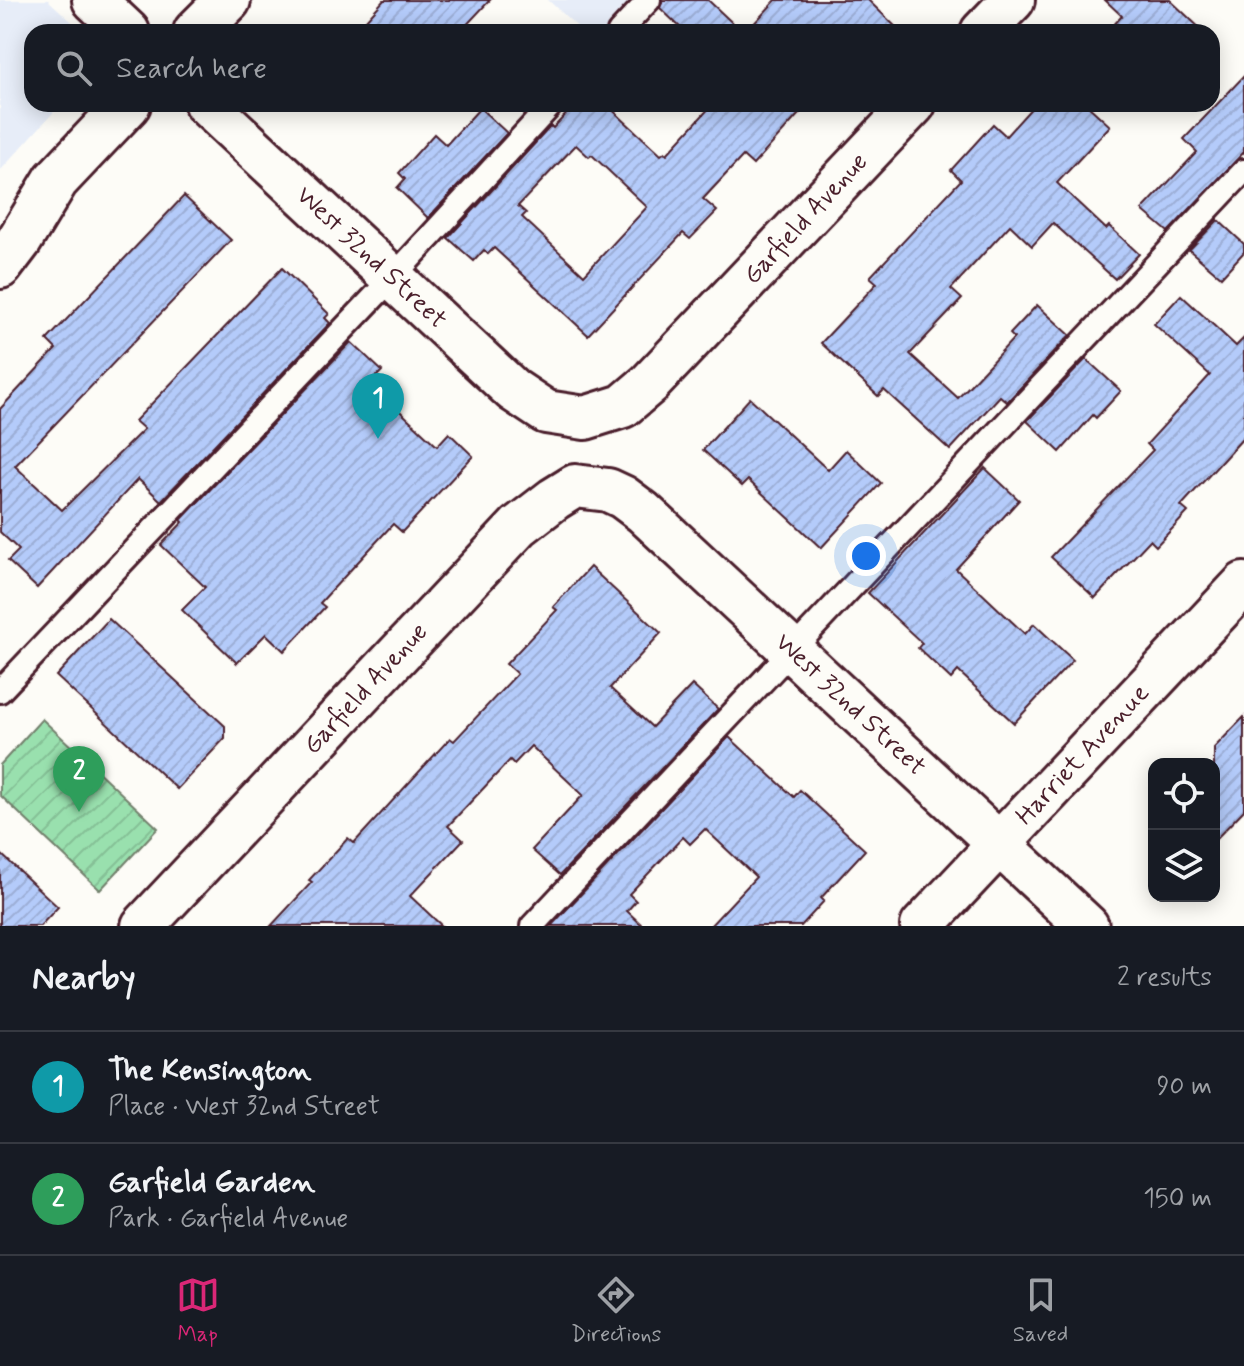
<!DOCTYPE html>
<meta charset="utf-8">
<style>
body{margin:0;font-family:Mynerve,sans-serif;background:#242831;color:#f1f3f6}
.controls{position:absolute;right:24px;bottom:24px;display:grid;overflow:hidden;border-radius:16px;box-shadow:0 4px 20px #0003}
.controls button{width:72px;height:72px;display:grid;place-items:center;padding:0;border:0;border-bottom:2px solid #363941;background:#171b24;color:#f1f3f6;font:40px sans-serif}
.you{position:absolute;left:866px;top:556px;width:28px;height:28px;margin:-20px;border:6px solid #fff;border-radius:50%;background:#1a73e8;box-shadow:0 0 0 12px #1a73e833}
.badge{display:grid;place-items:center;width:52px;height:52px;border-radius:50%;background:#db2777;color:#fff;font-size:26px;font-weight:700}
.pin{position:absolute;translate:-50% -66px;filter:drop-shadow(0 2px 4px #0008)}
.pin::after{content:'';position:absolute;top:42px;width:28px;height:24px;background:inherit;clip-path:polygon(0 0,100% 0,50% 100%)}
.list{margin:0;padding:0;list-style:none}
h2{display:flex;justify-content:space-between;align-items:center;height:104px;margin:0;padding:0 32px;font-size:34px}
h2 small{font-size:26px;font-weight:400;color:#9ea1a6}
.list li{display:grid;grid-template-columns:52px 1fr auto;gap:24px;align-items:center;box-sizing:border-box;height:112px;padding:0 32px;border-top:2px solid #363941}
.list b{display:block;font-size:30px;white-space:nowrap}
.list p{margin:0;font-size:26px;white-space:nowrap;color:#9ea1a6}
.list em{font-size:26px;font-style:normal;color:#9ea1a6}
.icon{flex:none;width:44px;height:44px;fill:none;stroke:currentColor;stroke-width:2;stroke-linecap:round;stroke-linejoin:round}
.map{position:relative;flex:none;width:1244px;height:926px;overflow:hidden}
.search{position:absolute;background:#171b24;box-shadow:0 4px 20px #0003;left:24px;right:24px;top:24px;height:88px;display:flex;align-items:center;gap:20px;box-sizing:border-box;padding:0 28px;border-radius:24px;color:#9ea1a6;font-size:30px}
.sheet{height:328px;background:#171b24}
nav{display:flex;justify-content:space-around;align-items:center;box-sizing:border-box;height:112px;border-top:2px solid #363941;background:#171b24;font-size:22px;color:#9ea1a6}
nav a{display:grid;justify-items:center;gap:4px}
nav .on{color:#db2777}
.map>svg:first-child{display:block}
.built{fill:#e7edf8}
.garden{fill:url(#garden-furrows);stroke:#72806c;stroke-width:2}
.building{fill:url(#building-hatch);stroke:#4a1f2b;stroke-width:2;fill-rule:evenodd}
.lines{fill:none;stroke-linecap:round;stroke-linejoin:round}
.lane-casing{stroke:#4a1f2b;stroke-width:28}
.street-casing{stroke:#4a1f2b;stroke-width:48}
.secondary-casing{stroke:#4a1f2b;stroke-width:50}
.lane{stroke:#fdfcf7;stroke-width:22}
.street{stroke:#fdfcf7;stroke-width:42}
.secondary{stroke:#fdfcf7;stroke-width:44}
.labels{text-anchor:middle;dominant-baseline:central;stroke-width:6;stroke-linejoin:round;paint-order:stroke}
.street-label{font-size:26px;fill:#4a1f2b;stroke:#fdfcf7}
</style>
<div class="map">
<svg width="1244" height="926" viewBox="0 0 1244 926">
<defs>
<pattern id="garden-furrows" width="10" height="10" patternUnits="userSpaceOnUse" patternTransform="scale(2)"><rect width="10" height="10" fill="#99e0ae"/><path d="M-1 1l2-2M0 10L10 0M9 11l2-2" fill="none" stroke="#85c096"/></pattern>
<pattern id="building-hatch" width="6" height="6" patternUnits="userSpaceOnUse" patternTransform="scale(2)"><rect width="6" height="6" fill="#b4cbfa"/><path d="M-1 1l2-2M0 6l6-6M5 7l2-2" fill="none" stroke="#9caed6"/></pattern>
</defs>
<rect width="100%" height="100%" fill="#fdfcf7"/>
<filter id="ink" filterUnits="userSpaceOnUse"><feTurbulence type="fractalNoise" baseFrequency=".0125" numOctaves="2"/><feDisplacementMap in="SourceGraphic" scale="16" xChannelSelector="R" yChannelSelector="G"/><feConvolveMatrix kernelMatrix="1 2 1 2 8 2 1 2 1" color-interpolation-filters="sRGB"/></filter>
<g filter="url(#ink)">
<!-- built -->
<g class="built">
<path d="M0,0H48L83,32H32V104H61L0,171Z"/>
<path d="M548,0H643L613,32H583Z"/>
</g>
<!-- garden -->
<path class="garden" d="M42,719L158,828L100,890L0,795V765Z"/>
<!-- building -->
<g class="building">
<path d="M384,0H490L460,32H355Z"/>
<path d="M663,0H708L742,32H685L660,8Z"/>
<path d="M776,0H868L901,32H746Z"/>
<path d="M1105,0H1170L1204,32H1107L1122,16Z"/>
<path d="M1244,76V152L1168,232L1142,210L1197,152L1184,139Z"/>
<path d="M576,104H606L661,155L665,152L667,154L713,104H808L753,165L743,156L703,199L717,211L690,239L683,233L588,335L494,248L488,254L484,250L474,261L448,238L551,126L553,128ZM576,145L589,157L592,155L647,207L584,275L522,217L526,213L518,206Z"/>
<path d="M1035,104H1086L1110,126L1057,183L1106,229L1109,226L1139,254L1115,279L1053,223L1032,246L1010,225L951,289L962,299L910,354L958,398L1014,338L1010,334L1037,305L1070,335L1007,402L1000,396L950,450L884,390L878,396L821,343L877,283L870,277L961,180L951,170L993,124L1006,136Z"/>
<path d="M480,108L507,133L428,218L397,188L405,179L399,173L434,134L446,145Z"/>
<path d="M184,196L231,240L15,466L62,510L144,429L135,421L282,268L329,314L325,318L330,323L161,501L138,479L37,588L8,561L19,550L0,532V409L56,349L47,340Z"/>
<path d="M1218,220L1244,244V252L1221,277L1189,250Z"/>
<path d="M1181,295L1236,346L1244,338V437L1181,506L1188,512L1156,546L1150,540L1095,598L1051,557L1153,450L1147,444L1210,375L1154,324Z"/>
<path d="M351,342L382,371L370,383L437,446L449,433L473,456L402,532L393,524L320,603L325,607L284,651L266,634L237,663L182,610L205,587L161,545L183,522L181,520Z"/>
<path d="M1086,359L1121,391L1096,418L1093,415L1060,452L1027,421Z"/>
<path d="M750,398L828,470L846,450L881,483L821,548L748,480L742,486L703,450Z"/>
<path d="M985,468L1019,500L956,569L1025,634L1034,624L1073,660L1014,723L958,671L951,679L918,648L922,643L868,593Z"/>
<path d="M590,567L661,633L610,688L652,727L692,685L718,709L560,875L532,850L583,795L531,746L514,764L510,760L448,826L463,840L410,896L442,926H271L312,882L309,880L348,838L354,843L450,738L454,741L517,674L506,664L557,610L553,607Z"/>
<path d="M109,619L225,726V738L177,789L56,676Z"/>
<path d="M1244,717V810L1214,841V748Z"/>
<path d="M729,737L794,797L800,790L865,850L821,898L824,901L801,926H710L756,877L705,829L690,844L683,837L629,894L636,901L627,911L643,926H551Z"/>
<path d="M0,853L58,907L40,926H0Z"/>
</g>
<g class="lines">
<defs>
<g id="lane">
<path d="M619,32L649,0"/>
<path d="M0,691L392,278L552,104"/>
<path d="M532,926L1244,171"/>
</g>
<g id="street">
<path d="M94,0L128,32"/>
<path d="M982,32L1013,0"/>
<path d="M206,104L513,390L546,412L585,418L623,406L649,384L914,104"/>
<path d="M143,926L519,526L554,499L575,486L608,490L623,497L643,512L1087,926"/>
<path d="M922,926L1244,584"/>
</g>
<g id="secondary">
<path d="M196,32L228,0"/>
<path d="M0,266L19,241L56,180L128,104"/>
</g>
</defs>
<!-- lane casing -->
<use href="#lane" class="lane-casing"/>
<!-- street casing -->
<use href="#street" class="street-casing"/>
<!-- secondary casing -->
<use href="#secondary" class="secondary-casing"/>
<!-- lane -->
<use href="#lane" class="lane"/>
<!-- street -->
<use href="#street" class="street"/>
<!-- secondary -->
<use href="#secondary" class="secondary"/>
</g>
</g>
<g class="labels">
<!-- street labels -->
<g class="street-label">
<text transform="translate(806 219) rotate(-47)">Garfield Avenue</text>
<text transform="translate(371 258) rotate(43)">West 32nd Street</text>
<text transform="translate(366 689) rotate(-47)">Garfield Avenue</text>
<text transform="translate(850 705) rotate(43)">West 32nd Street</text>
<text transform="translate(1083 755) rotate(-47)">Harriet Avenue</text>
</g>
</g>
</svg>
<div class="controls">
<button><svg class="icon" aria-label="locate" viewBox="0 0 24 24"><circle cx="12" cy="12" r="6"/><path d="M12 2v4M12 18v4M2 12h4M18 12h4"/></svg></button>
<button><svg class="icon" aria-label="layers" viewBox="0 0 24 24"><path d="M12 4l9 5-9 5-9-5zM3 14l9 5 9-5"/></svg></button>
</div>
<div class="you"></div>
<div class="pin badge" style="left:378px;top:439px;background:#0f9aa8">1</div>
<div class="pin badge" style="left:79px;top:812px;background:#2e9e5b">2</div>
<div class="search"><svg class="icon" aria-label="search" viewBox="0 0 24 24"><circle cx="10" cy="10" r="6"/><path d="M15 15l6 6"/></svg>Search here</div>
</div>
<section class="sheet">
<h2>Nearby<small>2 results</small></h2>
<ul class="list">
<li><span class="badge" style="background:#0f9aa8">1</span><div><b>The Kensington</b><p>Place · West 32nd Street</p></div><em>90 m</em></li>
<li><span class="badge" style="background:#2e9e5b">2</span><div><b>Garfield Garden</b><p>Park · Garfield Avenue</p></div><em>150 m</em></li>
</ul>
</section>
<nav>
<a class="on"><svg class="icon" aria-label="map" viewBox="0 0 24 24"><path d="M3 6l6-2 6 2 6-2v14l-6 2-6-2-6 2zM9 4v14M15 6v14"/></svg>Map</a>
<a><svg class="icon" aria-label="directions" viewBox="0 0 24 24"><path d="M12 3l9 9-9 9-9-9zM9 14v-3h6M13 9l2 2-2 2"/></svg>Directions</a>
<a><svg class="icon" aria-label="saved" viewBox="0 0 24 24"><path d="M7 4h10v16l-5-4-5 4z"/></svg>Saved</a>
</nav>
